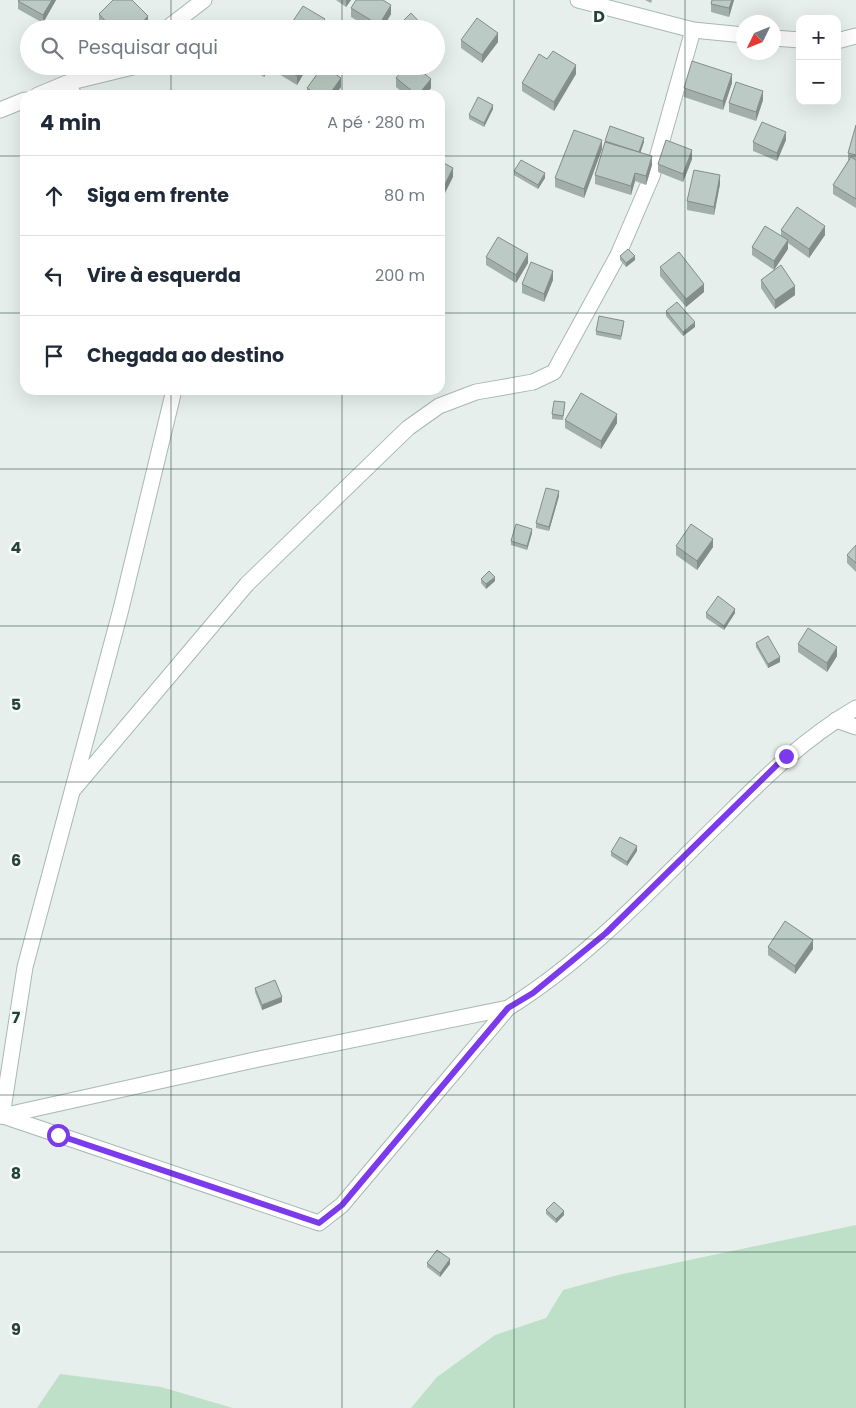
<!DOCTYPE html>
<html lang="pt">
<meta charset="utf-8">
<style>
body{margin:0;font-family:Poppins,sans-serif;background:#f2f2f3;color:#1f2937}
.controls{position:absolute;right:15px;top:15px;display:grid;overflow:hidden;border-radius:10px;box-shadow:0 5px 20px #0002}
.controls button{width:45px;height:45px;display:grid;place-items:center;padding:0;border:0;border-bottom:1px solid #e0e1e3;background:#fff;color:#1f2937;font:25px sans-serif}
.compass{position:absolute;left:736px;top:15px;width:45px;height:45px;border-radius:50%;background:#fff;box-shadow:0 5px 20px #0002;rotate:227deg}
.stop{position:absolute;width:15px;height:15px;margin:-11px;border:4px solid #7c3aed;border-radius:50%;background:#fff}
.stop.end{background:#7c3aed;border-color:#fff;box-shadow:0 1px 5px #0008}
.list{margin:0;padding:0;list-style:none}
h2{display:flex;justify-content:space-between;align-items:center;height:65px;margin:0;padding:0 20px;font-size:21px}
h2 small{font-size:16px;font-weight:400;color:#747a83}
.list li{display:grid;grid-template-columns:32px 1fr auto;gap:15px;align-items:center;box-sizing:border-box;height:80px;padding:0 20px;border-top:1px solid #e0e1e3}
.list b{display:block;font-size:19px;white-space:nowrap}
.list em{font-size:16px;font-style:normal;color:#747a83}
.icon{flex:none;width:28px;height:28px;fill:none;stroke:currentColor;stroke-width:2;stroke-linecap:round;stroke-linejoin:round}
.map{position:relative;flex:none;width:856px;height:1408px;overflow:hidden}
.search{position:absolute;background:#fff;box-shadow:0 5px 20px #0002;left:20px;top:20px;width:425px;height:55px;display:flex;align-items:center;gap:12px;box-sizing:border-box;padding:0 18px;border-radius:28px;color:#747a83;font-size:19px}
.panel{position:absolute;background:#fff;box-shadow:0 5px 20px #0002;left:20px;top:90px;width:425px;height:305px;border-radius:15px}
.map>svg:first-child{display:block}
.green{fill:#bfe0c8}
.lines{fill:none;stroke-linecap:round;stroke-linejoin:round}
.minor-casing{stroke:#a8b8b2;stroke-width:17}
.minor{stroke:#fff;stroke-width:15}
.wall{fill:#a1aea9}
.shaded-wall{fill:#838d89}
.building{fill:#bbcac4;stroke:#838d89}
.route{stroke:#7c3aed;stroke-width:6}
.grid{fill:none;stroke:#24423a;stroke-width:1;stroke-opacity:0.55}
.grid-label{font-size:16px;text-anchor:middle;font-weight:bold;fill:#24423a;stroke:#f7fbf9;stroke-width:5;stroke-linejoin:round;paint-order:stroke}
</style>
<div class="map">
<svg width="856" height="1408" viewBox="0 0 856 1408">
<rect width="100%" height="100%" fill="#e6efeb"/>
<!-- green -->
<g class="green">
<path d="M856,1225V1408H411L437,1377L495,1335L546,1318L563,1290L618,1275Z"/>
<path d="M60,1374L161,1387L233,1408H37Z"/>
</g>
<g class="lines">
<defs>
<g id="minor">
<path d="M578,0L693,30L744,35"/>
<path d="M166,29L204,0"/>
<path d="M774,38L800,40"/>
<path d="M837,41L856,36"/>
<path d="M38,95L67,83"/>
<path d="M74,95L67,83L137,66"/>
<path d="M0,110L25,100"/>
<path d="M836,720L856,727"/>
<path d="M73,790L247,584L408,428L439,406L476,392L533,382L554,372L618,255L652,176L693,30"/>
<path d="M2,1116L259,1059L508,1008C590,957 657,883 726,816C767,775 805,738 856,708"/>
<path d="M2,1116L25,967L121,609L174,390"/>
<path d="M3,1116L319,1223L342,1205L508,1008"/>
</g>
</defs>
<!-- minor casing -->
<use href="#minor" class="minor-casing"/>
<!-- minor -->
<use href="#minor" class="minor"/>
</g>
<!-- wall -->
<g class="wall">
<path d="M56,0L43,23L18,9V1Z"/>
<path d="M336,0H351L346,7Z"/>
<path d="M645,0H652L651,3Z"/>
<path d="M712,0H734L729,17L711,12V4Z"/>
<path d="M351,8L391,14L382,29H371L351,17Z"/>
<path d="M99,14L148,25L144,29H105L99,23Z"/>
<path d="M291,24L325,28L324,29H291Z"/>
<path d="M461,40L498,42L482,63L461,48Z"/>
<path d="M547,59L576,74L554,111L522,91V83Z"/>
<path d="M248,66H271L264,77Z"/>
<path d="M274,66H308L297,85L274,71Z"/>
<path d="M396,78L431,88L425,95H406L396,87Z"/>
<path d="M732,83L723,110L684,97V88Z"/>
<path d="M341,87L335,95H307V88Z"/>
<path d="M763,100L756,121L729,112V103Z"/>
<path d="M493,109L484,127L469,119V115Z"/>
<path d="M856,125V208L833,194V185L848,161V153Z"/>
<path d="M786,140L777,161L753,151V142Z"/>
<path d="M605,141L644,142L640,153L652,165L646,185L635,181L631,195L595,184V175Z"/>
<path d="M602,149L584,198L555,187V178Z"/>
<path d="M692,159L683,182L658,172V164Z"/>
<path d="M514,171L545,178L538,189L514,175Z"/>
<path d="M720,184L714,215L687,210V201Z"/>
<path d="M781,230L825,235L809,258L788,243V249L774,270L795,295L775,309L761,288V280L774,270L752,255V247L781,236Z"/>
<path d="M620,256L635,260L626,267L620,260Z"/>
<path d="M486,257L528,263L516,283L486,265Z"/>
<path d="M660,267L704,292L686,307L660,276Z"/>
<path d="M553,280L544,302L522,293V284Z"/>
<path d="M666,311L695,327L683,336L666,316Z"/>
<path d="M624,325L621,340L596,335V331Z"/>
<path d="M565,406L563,420L552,419V414Z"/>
<path d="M565,420L617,423L601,449L565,428Z"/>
<path d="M559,496L549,531L536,528V523Z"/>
<path d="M532,533L527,550L511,545V541Z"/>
<path d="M856,545V572L847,563V555Z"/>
<path d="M676,546L713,547L697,570L676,555Z"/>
<path d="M481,579L495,581L486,589L481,583Z"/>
<path d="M706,613H735L724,630L706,618Z"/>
<path d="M756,643L780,662L768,668L756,647Z"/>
<path d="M798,644L837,656L827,672L798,652Z"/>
<path d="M637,851L627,866L611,856V852Z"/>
<path d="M768,947L813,949L795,974L768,955Z"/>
<path d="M255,988L282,1002L262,1010L255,992Z"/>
<path d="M546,1210L564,1215L556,1223L546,1214Z"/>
<path d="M427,1263L450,1264L440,1277L427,1267Z"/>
</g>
<!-- shaded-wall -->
<g class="shaded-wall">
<path d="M52,0H56L43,23V15Z"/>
<path d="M346,0H351L346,7Z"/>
<path d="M732,0H734L729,17V8Z"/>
<path d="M391,5V14L382,29H379V25Z"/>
<path d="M148,16V25L144,29H136Z"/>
<path d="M325,19V28L324,29H318Z"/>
<path d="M498,33V42L482,63V55Z"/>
<path d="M576,65V74L554,111V102Z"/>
<path d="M268,66H271L264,77V72Z"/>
<path d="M303,66H308L297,85V76Z"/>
<path d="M732,74V83L723,110V101Z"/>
<path d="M341,78V87L335,95H329Z"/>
<path d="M431,79V88L425,95H418Z"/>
<path d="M763,91V100L756,121V112Z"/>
<path d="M493,105V109L484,127V123Z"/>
<path d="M786,132V140L777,161V153Z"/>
<path d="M644,138V142L639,157V152Z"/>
<path d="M602,140V149L584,198V189Z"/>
<path d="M692,150V159L683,182V174Z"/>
<path d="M652,156V165L646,185V176Z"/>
<path d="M453,168V177L440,203V194Z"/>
<path d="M545,173V178L538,189V185Z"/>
<path d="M635,173V181L631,195V186Z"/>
<path d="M720,175V184L714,215V207Z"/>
<path d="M825,226V235L809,258V249Z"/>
<path d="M788,240V249L774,270V261Z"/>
<path d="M528,254V263L516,283V275Z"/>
<path d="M635,256V260L626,267V263Z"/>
<path d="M553,271V280L544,302V294Z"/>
<path d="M704,284V292L686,307V299Z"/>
<path d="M795,286V295L775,309V300Z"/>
<path d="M695,322V327L683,336V332Z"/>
<path d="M617,414V423L601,449V441Z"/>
<path d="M559,491V496L549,531V527Z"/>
<path d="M532,529V533L527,550V546Z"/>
<path d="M713,539V547L697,570V561Z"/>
<path d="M495,577V581L486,589V584Z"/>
<path d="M735,609V613L724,630V626Z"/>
<path d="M837,647V656L827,672V663Z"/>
<path d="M780,657V662L768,668V664Z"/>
<path d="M637,846V851L627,866V862Z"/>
<path d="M813,940V949L795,974V966Z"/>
<path d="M282,997V1002L262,1010V1005Z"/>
<path d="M564,1211V1215L556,1223V1219Z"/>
<path d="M450,1259V1264L440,1277V1273Z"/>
</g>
<!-- building -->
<g class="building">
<path d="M19,0H52L43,15L18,1Z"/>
<path d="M113,0H132L148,16L136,29H113L99,14Z"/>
<path d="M356,0H383L391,5L379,25L351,8Z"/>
<path d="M712,0H732L729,8L711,4Z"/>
<path d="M303,6L325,19L318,29H298L291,24Z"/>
<path d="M411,13L426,29H395Z"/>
<path d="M477,18L498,33L482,55L461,40Z"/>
<path d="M553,51L576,65L554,102L522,83L539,54L547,59Z"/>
<path d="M692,61L732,74L723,101L684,88Z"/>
<path d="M255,66H268L264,72Z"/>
<path d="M281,66H303L297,76Z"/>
<path d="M323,66H324L341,78L329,95H317L307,88Z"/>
<path d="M406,66H415L431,79L418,95H417L396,78Z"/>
<path d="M736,82L763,91L756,112L729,103Z"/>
<path d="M355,92L362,95H354Z"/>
<path d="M478,97L493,105L484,123L469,115Z"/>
<path d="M762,122L786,132L777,153L753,142Z"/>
<path d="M856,125V155L848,153Z"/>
<path d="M610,126L644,138L639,152L605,141Z"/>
<path d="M574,130L602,140L584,189L555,178Z"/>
<path d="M666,140L692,150L683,174L658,164Z"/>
<path d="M605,142L652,156L646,176L635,173L631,186L595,175Z"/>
<path d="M851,157L856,160V199L833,185Z"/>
<path d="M521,160L545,173L538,185L514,171Z"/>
<path d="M440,161L453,168L440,194Z"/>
<path d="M694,170L720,175L714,207L687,201Z"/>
<path d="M797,207L825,226L809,249L781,230Z"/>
<path d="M765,226L788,240L774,261L752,247Z"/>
<path d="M498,237L528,254L516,275L486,257Z"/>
<path d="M628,249L635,256L626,263L620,256Z"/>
<path d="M679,252L704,284L686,299L660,267Z"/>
<path d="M531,262L553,271L544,294L522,284Z"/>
<path d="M781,265L795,286L775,300L761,280Z"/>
<path d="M677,302L695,322L683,332L666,311Z"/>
<path d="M599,316L624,321L621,336L596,331Z"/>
<path d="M581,393L617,414L601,441L565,420Z"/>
<path d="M554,401L565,402L563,416L552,414Z"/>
<path d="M546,488L559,491L549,527L536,523Z"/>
<path d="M516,524L532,529L527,546L511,541Z"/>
<path d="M691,524L713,539L697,561L676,546Z"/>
<path d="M856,545V563L847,555Z"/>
<path d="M489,571L495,577L486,584L481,579Z"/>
<path d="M718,596L735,609L724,626L706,613Z"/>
<path d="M808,628L837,647L827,663L798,644Z"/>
<path d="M768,636L780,657L768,664L756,643Z"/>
<path d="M620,837L637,846L627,862L611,852Z"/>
<path d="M785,921L813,940L795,966L768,947Z"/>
<path d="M275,980L282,997L262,1005L255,988Z"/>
<path d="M554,1202L564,1211L556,1219L546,1210Z"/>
<path d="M437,1250L450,1259L440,1273L427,1263Z"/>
</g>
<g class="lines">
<!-- route -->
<path class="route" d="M58,1135L319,1223L342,1205L508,1008L533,993L606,933L786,756"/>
</g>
<!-- grid -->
<path class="grid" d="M171,0V29M342,0V29M514,0V1408M685,0V1408M171,66V95M342,66V95M0,156H25M440,156H856M0,313H25M440,313H856M171,390V1408M342,390V1408M0,469H856M0,626H856M0,782H856M0,939H856M0,1095H856M0,1252H856"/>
<g class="grid-label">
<text x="599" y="22">D</text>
<text x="16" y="553">4</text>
<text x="16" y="710">5</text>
<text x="16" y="866">6</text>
<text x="16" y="1023">7</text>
<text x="16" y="1179">8</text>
<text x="16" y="1335">9</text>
</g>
</svg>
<div class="controls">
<button>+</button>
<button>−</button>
</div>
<svg class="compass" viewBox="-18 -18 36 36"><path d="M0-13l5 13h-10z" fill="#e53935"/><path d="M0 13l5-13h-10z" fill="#747a83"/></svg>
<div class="stop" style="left:58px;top:1135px"></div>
<div class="stop end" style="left:786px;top:756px"></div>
<div class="search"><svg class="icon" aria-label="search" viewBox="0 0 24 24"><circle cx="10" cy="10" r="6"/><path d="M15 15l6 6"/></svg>Pesquisar aqui</div>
<section class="panel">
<h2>4 min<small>A pé · 280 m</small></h2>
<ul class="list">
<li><svg class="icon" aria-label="ahead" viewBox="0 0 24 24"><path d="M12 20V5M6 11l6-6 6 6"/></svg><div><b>Siga em frente</b></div><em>80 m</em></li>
<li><svg class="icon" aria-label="left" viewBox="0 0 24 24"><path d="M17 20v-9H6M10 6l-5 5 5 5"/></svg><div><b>Vire à esquerda</b></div><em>200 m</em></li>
<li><svg class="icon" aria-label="arrive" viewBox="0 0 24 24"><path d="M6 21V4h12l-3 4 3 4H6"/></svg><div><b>Chegada ao destino</b></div></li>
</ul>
</section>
</div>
